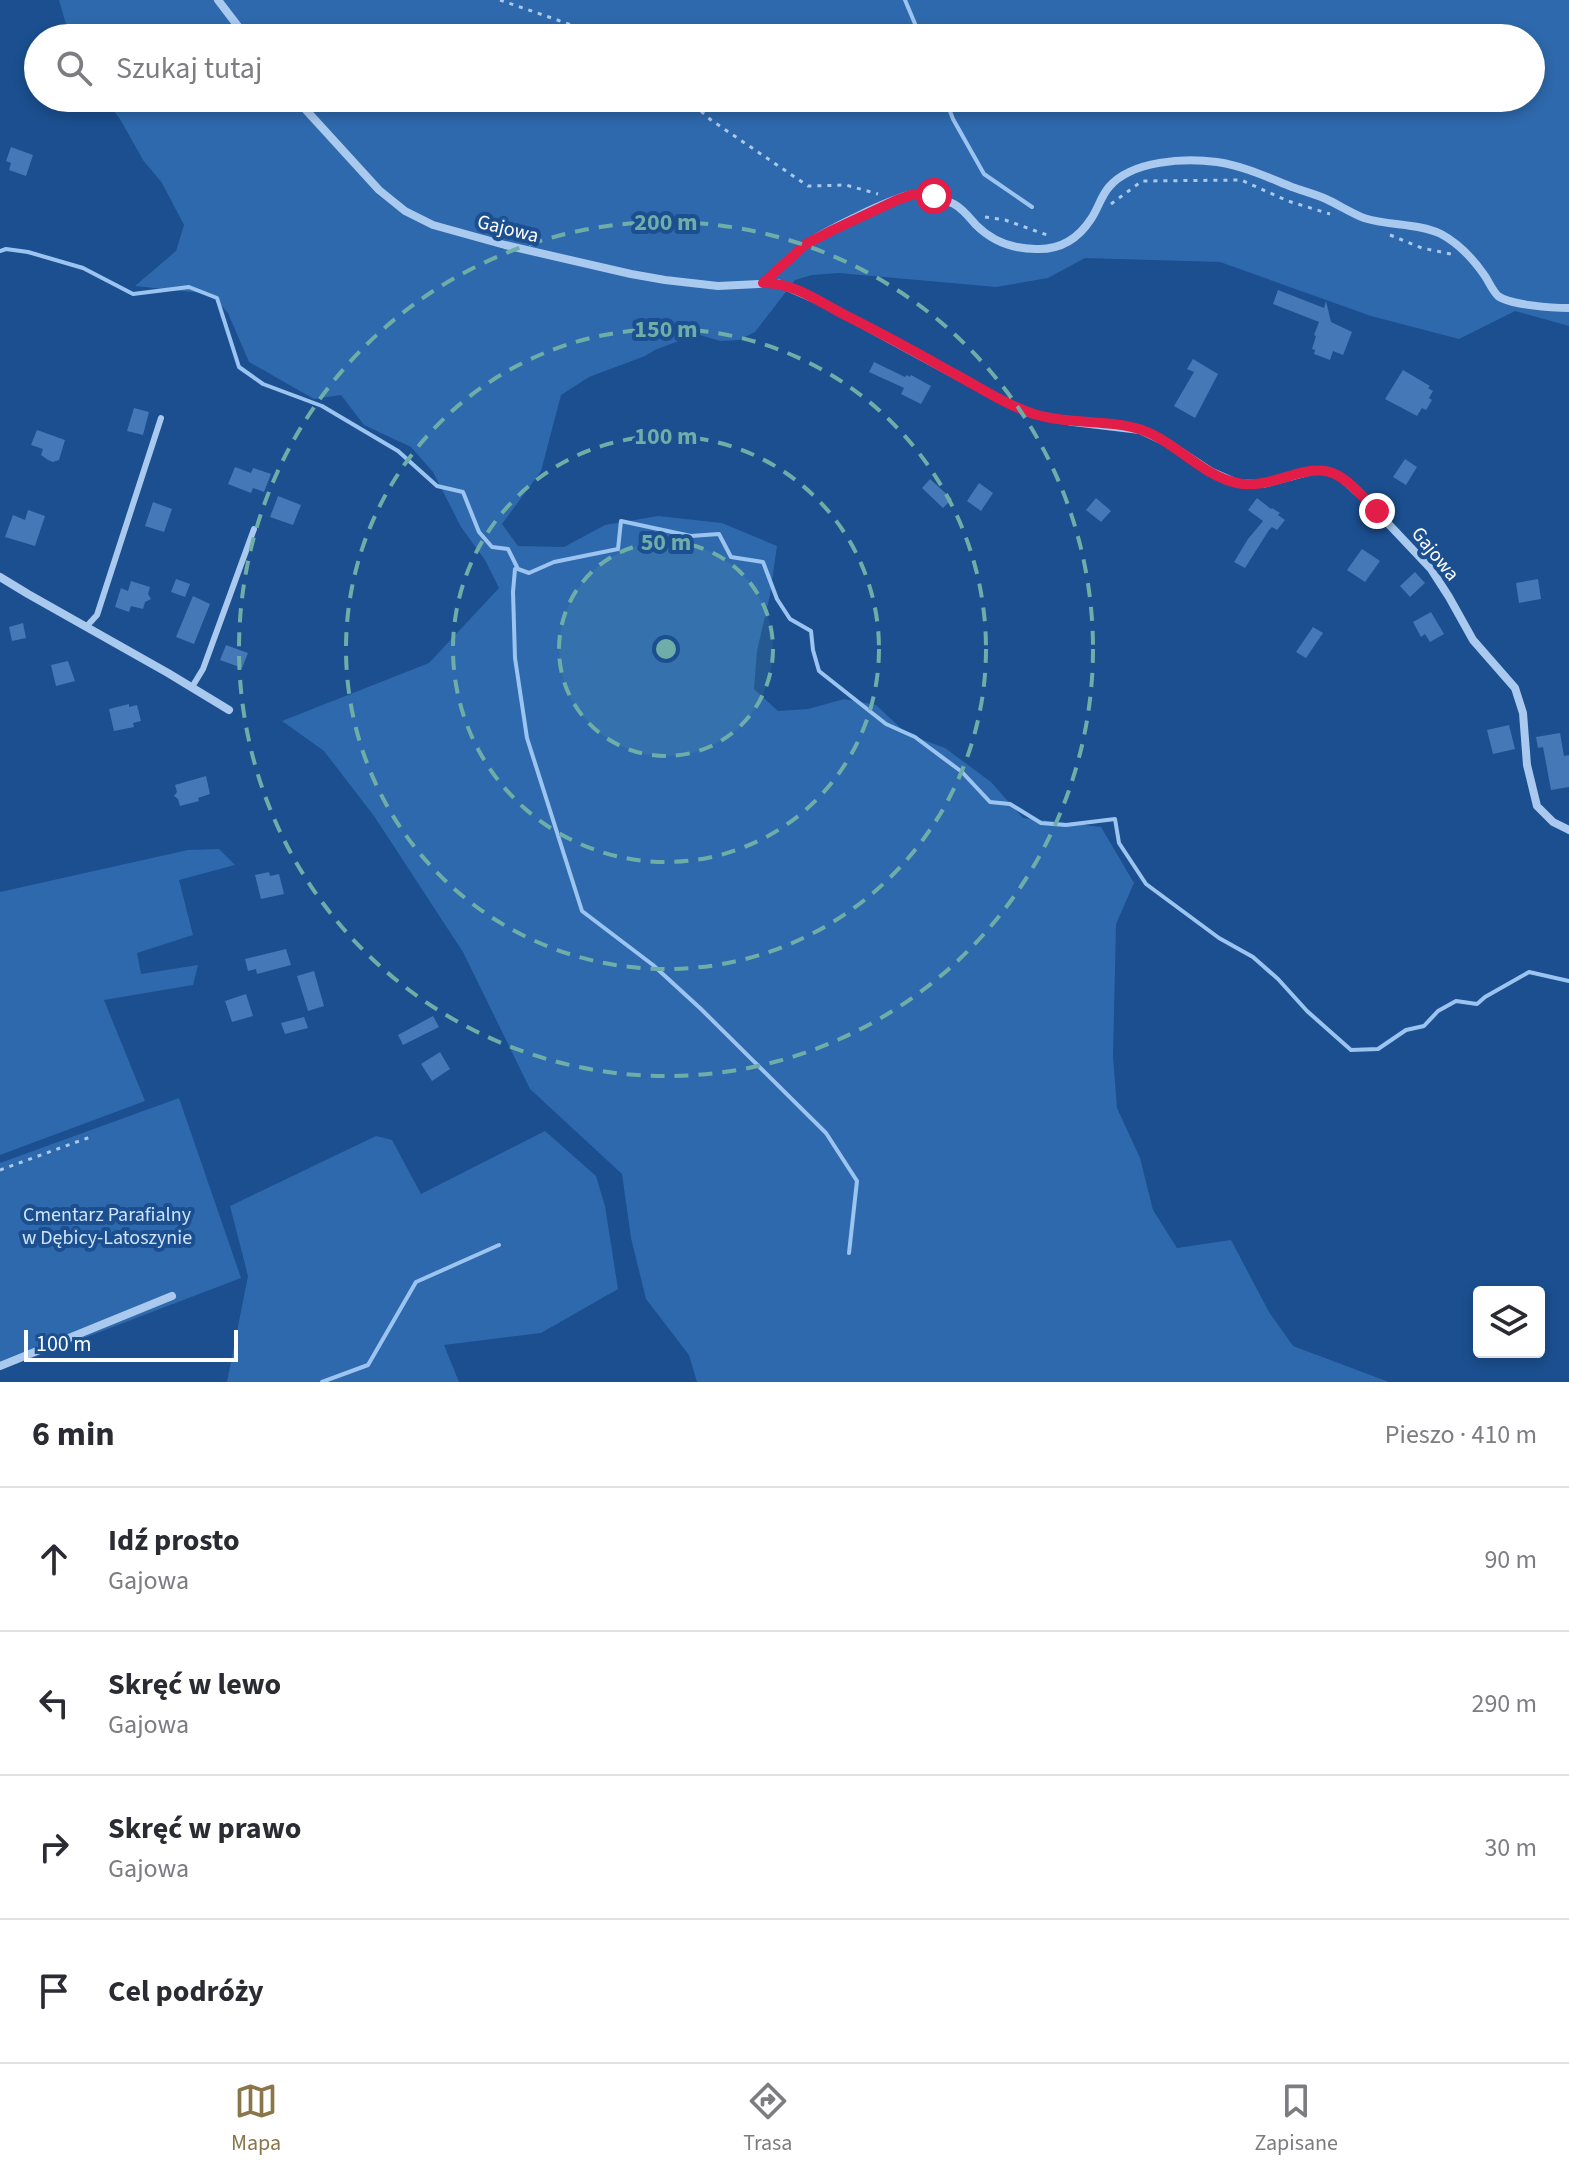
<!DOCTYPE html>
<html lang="pl">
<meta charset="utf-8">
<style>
body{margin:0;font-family:"Source Sans 3",sans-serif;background:#f2f2f3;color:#2b2b33}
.controls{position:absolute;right:24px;bottom:24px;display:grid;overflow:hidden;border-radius:8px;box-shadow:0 4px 12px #0003}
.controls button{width:72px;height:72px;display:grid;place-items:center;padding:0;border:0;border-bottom:2px solid #e1e1e2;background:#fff;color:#2b2b33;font:40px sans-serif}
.scale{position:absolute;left:24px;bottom:20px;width:214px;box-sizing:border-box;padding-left:8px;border:4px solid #fff;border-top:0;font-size:22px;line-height:28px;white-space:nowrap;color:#fff;-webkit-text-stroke:6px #1b4f8f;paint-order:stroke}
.stop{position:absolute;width:24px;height:24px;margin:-18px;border:6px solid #e11d48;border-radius:50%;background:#fff}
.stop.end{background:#e11d48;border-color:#fff;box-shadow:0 2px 8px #0008}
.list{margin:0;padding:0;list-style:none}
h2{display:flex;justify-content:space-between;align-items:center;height:104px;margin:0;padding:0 32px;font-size:34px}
h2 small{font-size:26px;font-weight:400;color:#7c7c81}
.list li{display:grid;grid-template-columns:52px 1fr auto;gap:24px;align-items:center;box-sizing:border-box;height:144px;padding:0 32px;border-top:2px solid #e1e1e2}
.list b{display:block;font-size:30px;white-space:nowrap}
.list p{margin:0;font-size:26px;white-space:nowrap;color:#7c7c81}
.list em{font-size:26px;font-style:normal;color:#7c7c81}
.icon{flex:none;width:44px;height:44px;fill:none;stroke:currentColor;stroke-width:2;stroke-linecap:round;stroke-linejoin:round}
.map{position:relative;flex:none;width:1569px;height:1382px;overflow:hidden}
.search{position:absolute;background:#fff;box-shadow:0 4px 12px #0003;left:24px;right:24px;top:24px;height:88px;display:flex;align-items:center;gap:20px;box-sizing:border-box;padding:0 28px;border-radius:44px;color:#7c7c81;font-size:30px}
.sheet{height:680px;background:#fff}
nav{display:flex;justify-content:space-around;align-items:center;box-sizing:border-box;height:112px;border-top:2px solid #e1e1e2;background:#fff;font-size:22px;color:#7c7c81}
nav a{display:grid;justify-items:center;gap:4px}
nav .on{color:#8a764a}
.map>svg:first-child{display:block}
.green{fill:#2e69ad}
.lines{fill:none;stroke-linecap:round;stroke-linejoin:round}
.stream{stroke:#9cc4f0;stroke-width:4}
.building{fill:#4478b7}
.path{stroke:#a9c9ee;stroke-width:3;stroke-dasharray:4 6;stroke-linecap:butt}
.lane{stroke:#a9c9ee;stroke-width:6}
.street{stroke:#a9c9ee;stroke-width:8}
.route{stroke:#e11d48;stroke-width:10}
.ring{fill:none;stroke:#6fada8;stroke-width:4;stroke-dasharray:14 10}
.labels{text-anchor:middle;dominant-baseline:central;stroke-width:8;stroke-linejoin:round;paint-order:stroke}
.street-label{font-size:20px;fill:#fff;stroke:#1b4f8f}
.park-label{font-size:20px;fill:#cfe3fa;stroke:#1b4f8f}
.centre{fill:#6fada8;stroke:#1b4f8f;stroke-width:4}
.ring-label{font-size:24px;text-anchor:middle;font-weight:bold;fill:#6fada8;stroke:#1b4f8f;stroke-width:8;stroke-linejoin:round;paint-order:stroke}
</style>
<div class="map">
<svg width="1569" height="1382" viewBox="0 0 1569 1382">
<rect width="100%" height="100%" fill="#1b4f8f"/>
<!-- green -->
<g class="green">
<path d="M59,0H1569V326L1515,311L1459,339L1371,316L1220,262L1085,258L1048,278L996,287L839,273L812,275L795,280L755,332L739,340L720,341L700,335L681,340L655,350L645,356L589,377L561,395L541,471L502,524L518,546L564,547L605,525L658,516L722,523L777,546L770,595L757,651L754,689L778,711L808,709L844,699L876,705L907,734L945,748L991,782L1023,818L1101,827L1134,883L1116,924L1113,1057L1117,1108L1140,1158L1153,1210L1177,1248L1231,1240L1269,1312L1293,1346L1389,1382H697L689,1355L646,1299L631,1238L622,1174L530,1089L463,952L374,816L324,751L282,721L429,663L499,588L485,560L461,527L433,472L411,447L364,425L341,395L314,399L249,362L228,313L211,294L135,286L176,251L184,225L162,183L143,160L120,119L104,98H1531V38H70Z"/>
<path d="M219,849L235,865L179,880L193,935L137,953L141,974L198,965L193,985L104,1000L145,1101L0,1155V892L188,850Z"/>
<path d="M179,1098L241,1278L0,1370V1163Z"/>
<path d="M545,1131L596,1176L605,1206L618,1289L541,1333L444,1345L459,1382H227L248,1276L230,1206L376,1136L392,1140L421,1194Z"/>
</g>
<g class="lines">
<!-- stream -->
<g class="stream">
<path d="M905,0L921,38"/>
<path d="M945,98L953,119L984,174L1032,207"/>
<path d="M0,251L6,249L28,252L83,268L133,294L189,287L217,298L239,367L263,384L322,406L398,451L437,486L463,492L479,532L492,547L508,549L518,569L529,573L554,562L618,549L621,521L691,536L719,534L731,557L763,562L777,599L790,619L811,631L813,650L819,671L886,724L915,737L962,772L990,802L1010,804L1041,823L1066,825L1115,819L1119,843L1146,884L1219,938L1253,957L1278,979L1307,1011L1351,1050L1378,1049L1406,1030L1424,1026L1438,1011L1456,1001L1477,1004L1485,997L1529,972L1569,981"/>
<path d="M515,569L513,592L515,658L527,738L582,911L653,965L701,1009L826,1133L857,1181L849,1253"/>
<path d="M322,1382L368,1365L416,1282L499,1245"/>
</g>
</g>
<!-- building -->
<g class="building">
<path d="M11,147L33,155L26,176L9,170L11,163L6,161Z"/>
<path d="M1278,290L1324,308L1326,301L1331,322L1352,332L1343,355L1333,351L1330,360L1314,354L1315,350L1312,349L1316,336L1314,335L1319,322L1273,304Z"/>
<path d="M1193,359L1218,374L1195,418L1174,406L1194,372L1187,369Z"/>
<path d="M874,362L905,377L907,375L910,377L911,375L931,386L921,404L901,394L904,388L869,372Z"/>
<path d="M1403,370L1430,386L1428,388L1433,391L1429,398L1432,400L1426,410L1422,408L1417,416L1385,399Z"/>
<path d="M134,408L149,412L143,435L127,431Z"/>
<path d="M37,430L65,440L59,460L53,462L48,460L41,455L43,449L31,445Z"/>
<path d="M1405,459L1417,467L1406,485L1393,477Z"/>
<path d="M235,467L251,473L253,468L271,474L264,492L253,488L251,493L228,484Z"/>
<path d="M930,479L952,499L943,508L922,488Z"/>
<path d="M979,483L993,493L981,511L967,501Z"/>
<path d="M278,496L301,505L293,525L270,517Z"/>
<path d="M1096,498L1111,511L1101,522L1086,510Z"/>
<path d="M1257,498L1271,509L1272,508L1280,513L1278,515L1285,520L1277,530L1272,527L1269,530L1245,568L1234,562L1248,539L1263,521L1248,510Z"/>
<path d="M153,502L172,509L164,532L145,526Z"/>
<path d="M28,510L45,516L35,546L5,537L13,515L25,520Z"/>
<path d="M1362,549L1380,561L1365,582L1347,570Z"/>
<path d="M1415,572L1425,583L1410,597L1400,586Z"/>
<path d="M176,579L190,584L185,597L171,592Z"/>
<path d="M1538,579L1541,599L1519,603L1516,583Z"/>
<path d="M131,581L150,587L148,594L151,599L145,602L143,609L131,606L129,612L115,607L121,588L128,591Z"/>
<path d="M193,596L210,604L194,644L176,637Z"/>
<path d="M1431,612L1444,634L1430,642L1425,634L1421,637L1413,622Z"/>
<path d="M23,623L26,638L12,641L9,627Z"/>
<path d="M1313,627L1323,633L1306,658L1296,652Z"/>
<path d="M226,645L248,653L242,668L220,660Z"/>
<path d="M68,661L75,681L56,686L51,665Z"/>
<path d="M129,704V707L137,705L141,721L133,723L134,727L114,731L109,709Z"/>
<path d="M1509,725L1515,749L1493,754L1487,730Z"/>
<path d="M1560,733L1564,756L1569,755V787L1551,790L1543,747L1538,748L1536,737Z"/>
<path d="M206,776L210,794L198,798L199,801L180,806L178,799L174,796L177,792L175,785Z"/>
<path d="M269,872L270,876L279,874L284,894L261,899L255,875Z"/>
<path d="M286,949L291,965L257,974L256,969L248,971L245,959Z"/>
<path d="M314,971L324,1006L308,1011L297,976Z"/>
<path d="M246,994L253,1016L232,1022L225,1001Z"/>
<path d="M433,1016L439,1027L403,1045L398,1035Z"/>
<path d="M304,1017L308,1028L285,1034L281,1023Z"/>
<path d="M440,1052L450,1069L432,1081L421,1064Z"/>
</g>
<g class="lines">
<!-- path -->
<g class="path">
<path d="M500,0L609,38"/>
<path d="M686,98L711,120L808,186L846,185L878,194"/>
<path d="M1111,204L1142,181L1241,180L1288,201L1330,214"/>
<path d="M985,217L1005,220L1050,236"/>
<path d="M1390,235L1422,248L1451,254"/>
<path d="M0,1170L93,1136"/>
</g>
<!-- lane -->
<g class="lane">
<path d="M86,627L97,615L161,418"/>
<path d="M192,687L203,669L254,529"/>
</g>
<!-- street -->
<g class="street">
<path d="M218,0L247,38"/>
<path d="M295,98L379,190L405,211L433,225L505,245L631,274L665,280L718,286L778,283L819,301L994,396L1032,414L1073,422L1140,430L1168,443L1212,472L1237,483L1263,484L1316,470L1328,471L1338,475L1364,498L1431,569L1449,597L1473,640L1515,688L1523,713L1527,765L1537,806L1553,822L1569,830"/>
<path d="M764,283C777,270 789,257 804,246C823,231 890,199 913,194C927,192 942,198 954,204C963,209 969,217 976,225C992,241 1013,249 1036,249C1060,250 1078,239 1091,219C1098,209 1101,196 1109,187C1132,160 1185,158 1217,162C1244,166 1267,177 1292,187C1303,191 1315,194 1326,199C1339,205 1351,213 1364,218C1389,226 1418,223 1441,234C1458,243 1474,260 1485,276C1489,282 1492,290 1498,296C1510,305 1553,308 1569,308"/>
<path d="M0,577L28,594L168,673L229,710"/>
<path d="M0,1366L172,1296"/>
</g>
</g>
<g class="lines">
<!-- route -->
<path class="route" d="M934,196L914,194L897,200L833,230L806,244L763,283C791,282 817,300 841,313C879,332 916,352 953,373C979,387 1006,405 1034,414C1069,425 1110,419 1142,430C1176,442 1201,475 1237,483C1272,491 1308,459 1337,475C1352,483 1365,499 1377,511"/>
</g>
<!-- distance rings -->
<circle cx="666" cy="649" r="107" fill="#6fada8" fill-opacity=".12"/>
<g class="ring">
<circle cx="666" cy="649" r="107"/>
<circle cx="666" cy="649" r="213"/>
<circle cx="666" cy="649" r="320"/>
<circle cx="666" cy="649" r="427"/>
</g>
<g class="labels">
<!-- street labels -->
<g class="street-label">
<text transform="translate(508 229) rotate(14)">Gajowa</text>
<text transform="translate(1435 554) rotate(51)">Gajowa</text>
</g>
<!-- park labels -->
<g class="park-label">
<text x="107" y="1215">Cmentarz Parafialny<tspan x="107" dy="23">w Dębicy-Latoszynie</tspan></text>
</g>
</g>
<circle cx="666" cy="649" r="12" class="centre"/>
<g class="ring-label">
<text x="666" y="230">200 m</text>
<text x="666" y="337">150 m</text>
<text x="666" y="444">100 m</text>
<text x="666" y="550">50 m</text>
</g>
</svg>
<div class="controls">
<button><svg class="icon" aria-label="layers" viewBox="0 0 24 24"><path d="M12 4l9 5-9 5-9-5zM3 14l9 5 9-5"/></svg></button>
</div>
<div class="scale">100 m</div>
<div class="stop" style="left:934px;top:196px"></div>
<div class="stop end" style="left:1377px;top:511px"></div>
<div class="search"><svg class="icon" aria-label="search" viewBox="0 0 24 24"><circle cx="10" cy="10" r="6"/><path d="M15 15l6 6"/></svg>Szukaj tutaj</div>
</div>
<section class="sheet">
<h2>6 min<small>Pieszo · 410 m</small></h2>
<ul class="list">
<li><svg class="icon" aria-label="ahead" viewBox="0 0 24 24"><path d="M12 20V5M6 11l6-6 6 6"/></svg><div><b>Idź prosto</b><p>Gajowa</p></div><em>90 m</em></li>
<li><svg class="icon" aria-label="left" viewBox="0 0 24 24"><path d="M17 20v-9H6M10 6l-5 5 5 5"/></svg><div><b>Skręć w lewo</b><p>Gajowa</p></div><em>290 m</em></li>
<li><svg class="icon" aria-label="right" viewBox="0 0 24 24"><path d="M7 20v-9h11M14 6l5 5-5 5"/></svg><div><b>Skręć w prawo</b><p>Gajowa</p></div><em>30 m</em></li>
<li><svg class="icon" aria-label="arrive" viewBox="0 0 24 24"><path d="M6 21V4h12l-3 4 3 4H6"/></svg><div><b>Cel podróży</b></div></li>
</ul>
</section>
<nav>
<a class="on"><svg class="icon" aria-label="map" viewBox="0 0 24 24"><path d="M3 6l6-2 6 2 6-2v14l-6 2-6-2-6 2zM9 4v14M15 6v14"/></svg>Mapa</a>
<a><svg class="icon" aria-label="directions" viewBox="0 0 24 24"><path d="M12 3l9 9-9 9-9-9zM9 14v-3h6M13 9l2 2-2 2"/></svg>Trasa</a>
<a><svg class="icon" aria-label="saved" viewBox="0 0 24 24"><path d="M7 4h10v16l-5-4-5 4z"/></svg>Zapisane</a>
</nav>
